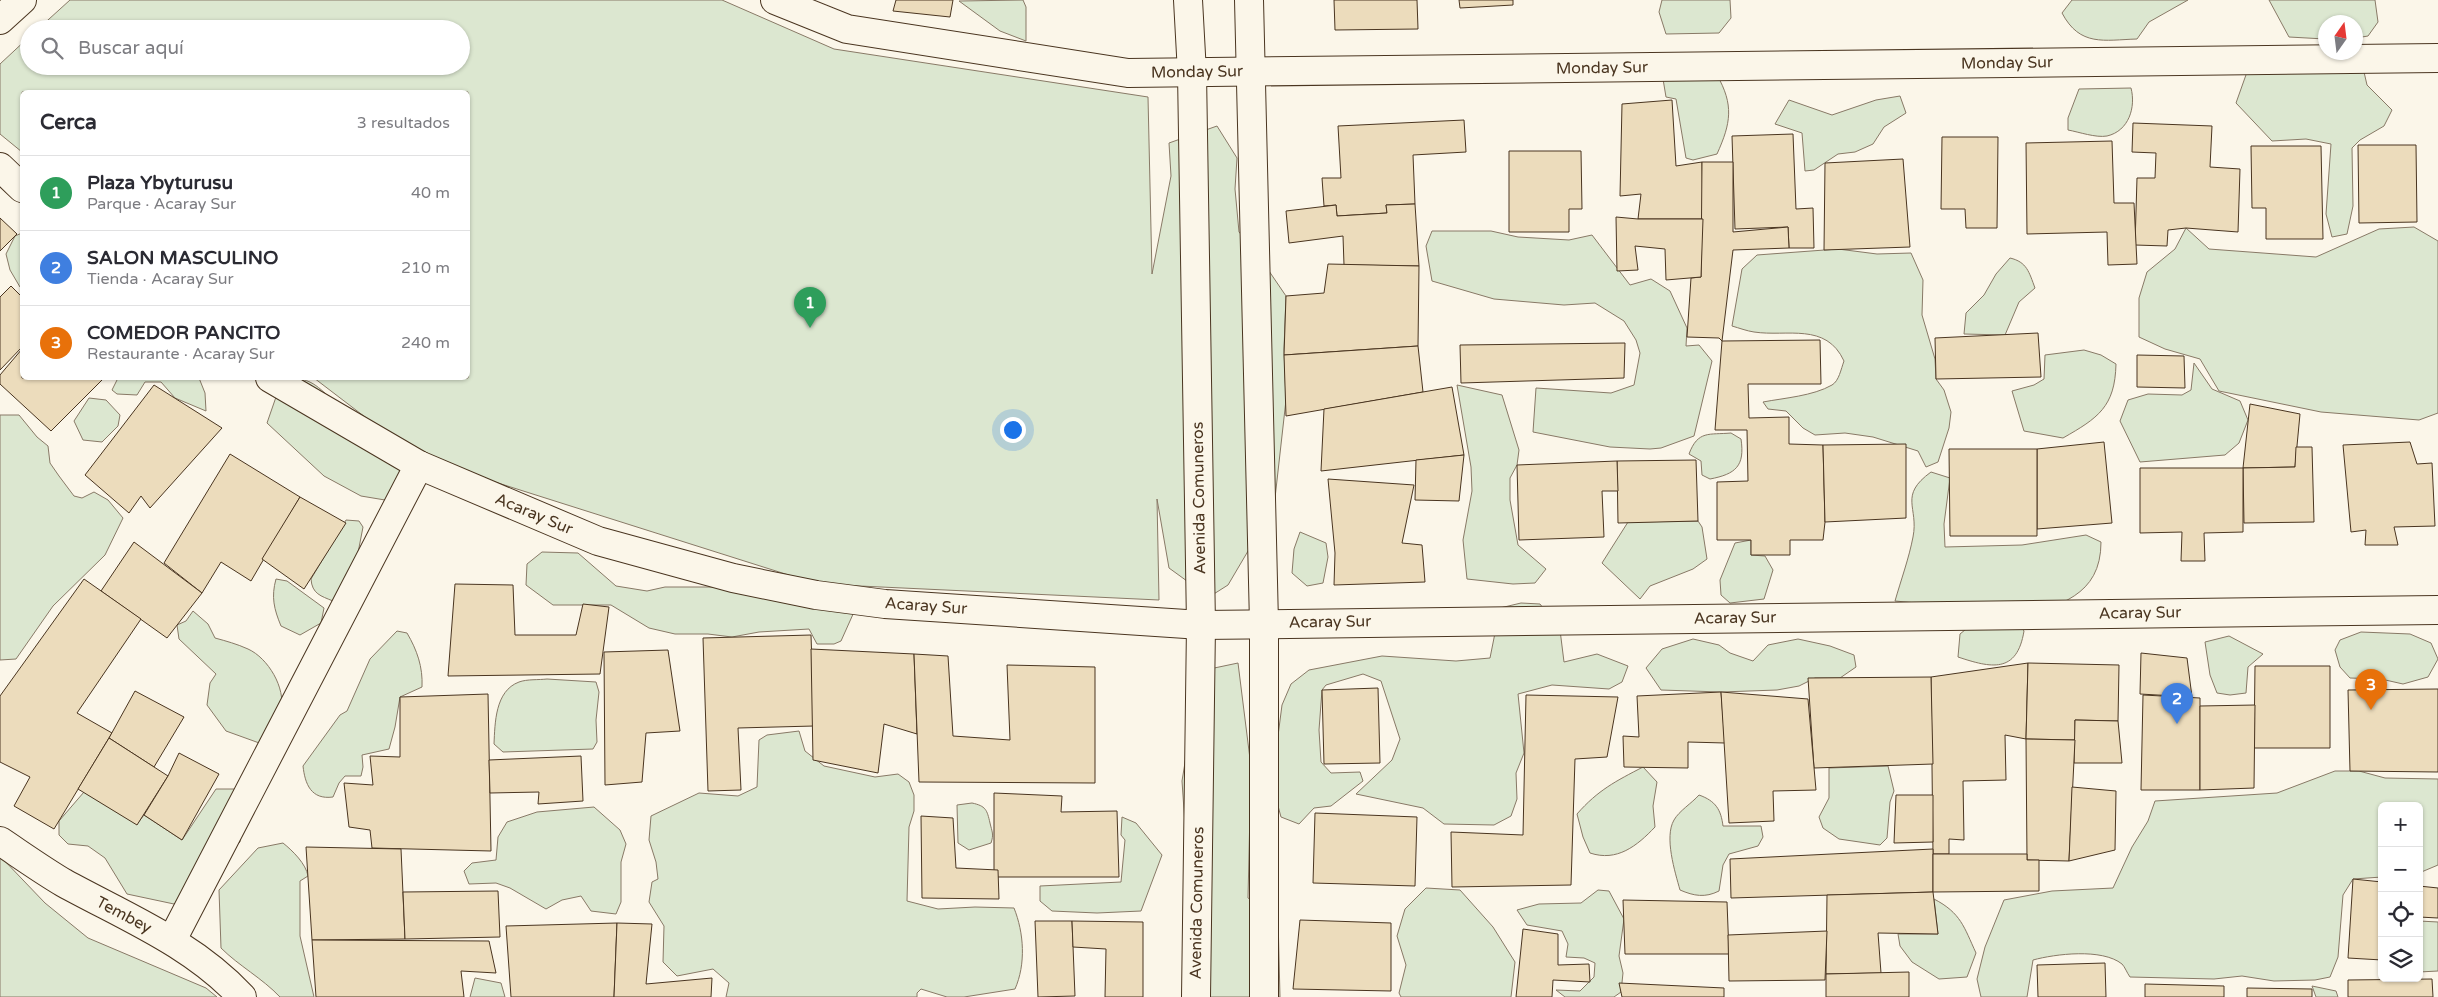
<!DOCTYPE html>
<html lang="es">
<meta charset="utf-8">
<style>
body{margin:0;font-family:"Varela Round",sans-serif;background:#f2f2f3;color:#2b2b33}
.controls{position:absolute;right:15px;bottom:15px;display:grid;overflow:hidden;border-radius:8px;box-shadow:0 1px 4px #0004}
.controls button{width:45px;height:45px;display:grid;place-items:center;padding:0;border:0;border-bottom:1px solid #e1e1e2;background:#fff;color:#2b2b33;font:25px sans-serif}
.compass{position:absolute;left:2318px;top:15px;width:45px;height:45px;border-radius:50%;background:#fff;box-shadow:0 1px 4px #0004;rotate:14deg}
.you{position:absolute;left:1012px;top:429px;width:18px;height:18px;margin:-12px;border:4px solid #fff;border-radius:50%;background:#1a73e8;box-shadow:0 0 0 8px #1a73e833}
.badge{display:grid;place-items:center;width:32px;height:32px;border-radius:50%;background:#0b8043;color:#fff;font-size:16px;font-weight:700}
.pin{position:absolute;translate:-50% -41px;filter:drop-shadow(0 1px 2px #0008)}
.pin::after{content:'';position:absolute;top:26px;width:18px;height:15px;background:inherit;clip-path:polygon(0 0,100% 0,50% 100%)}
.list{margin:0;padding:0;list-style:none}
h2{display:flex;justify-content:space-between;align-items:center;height:65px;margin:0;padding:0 20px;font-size:21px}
h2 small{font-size:16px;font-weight:400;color:#7c7c81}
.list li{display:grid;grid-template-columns:32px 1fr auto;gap:15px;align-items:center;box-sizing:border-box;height:75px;padding:0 20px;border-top:1px solid #e1e1e2}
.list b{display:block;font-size:19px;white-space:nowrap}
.list p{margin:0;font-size:16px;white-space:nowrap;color:#7c7c81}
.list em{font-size:16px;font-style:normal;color:#7c7c81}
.icon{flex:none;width:28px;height:28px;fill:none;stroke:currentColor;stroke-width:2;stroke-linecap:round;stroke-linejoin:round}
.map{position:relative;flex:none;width:2438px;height:997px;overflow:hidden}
.search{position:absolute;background:#fff;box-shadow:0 1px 4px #0004;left:20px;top:20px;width:450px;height:55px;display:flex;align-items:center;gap:12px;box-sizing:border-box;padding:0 18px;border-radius:28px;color:#7c7c81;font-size:19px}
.panel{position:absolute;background:#fff;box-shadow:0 1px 4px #0004;left:20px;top:90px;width:450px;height:290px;border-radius:8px}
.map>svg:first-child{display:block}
.green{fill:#dce7d0;stroke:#887966}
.building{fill:#ecdcbc;stroke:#4a3520}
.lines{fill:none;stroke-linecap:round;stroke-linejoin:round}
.minor-casing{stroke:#4a3520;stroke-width:30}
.minor{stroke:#fbf6e9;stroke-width:28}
.labels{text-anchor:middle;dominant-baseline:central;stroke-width:4;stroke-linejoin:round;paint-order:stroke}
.street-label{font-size:16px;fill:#4a3520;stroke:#fbf6e9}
</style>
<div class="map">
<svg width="2438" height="997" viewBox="0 0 2438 997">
<rect width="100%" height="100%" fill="#fbf6e9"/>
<!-- green -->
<g class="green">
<path d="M70,0H722L834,49L1148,97L1152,274L1171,176L1169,143L1217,126L1237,158L1235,189L1239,232L1254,249L1286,296L1284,349L1286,400L1274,507L1228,585L1209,597L1169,568L1157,499L1159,600L817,584L419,458L408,459L391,501L361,496L324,476L267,423L276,397L290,378C317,378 322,394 342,407C356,417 372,425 386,433L314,378H468V92H22V152L0,134V64L29,37V66H461V29H38Z"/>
<path d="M1023,0L1026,7V41L1000,31L959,1Z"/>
<path d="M1662,0H1730L1731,18L1719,33L1666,34L1659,12Z"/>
<path d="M2072,0H2188L2149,22L2137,39C2104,40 2080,47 2062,13Z"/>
<path d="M2269,0H2375L2378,22L2368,36L2356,38V22H2326L2325,39L2289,37Z"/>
<path d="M2361,59L2367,85L2392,110L2384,126L2360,140L2352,148L2353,206L2347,234L2332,237L2326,214L2331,144L2306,139L2272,141L2236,103L2247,72Z"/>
<path d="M1661,67L1717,75C1734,105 1731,123 1717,154L1693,160L1686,158L1676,99L1666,97Z"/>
<path d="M2131,88C2136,107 2129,131 2107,136C2096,138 2079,132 2068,130V118L2079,89Z"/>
<path d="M1900,96L1906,113L1884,127L1873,144L1855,152L1838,154L1814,170L1805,171L1802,133L1775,124L1789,100L1832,115L1876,100Z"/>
<path d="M2414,227L2438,241V413L2419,420L2321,412L2219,391L2200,359L2165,349L2139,337V298L2147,272L2175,249L2186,228L2209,249L2316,257L2379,229Z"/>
<path d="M1432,231H1491L1518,237L1569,240L1592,235L1630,285L1651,279L1670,291L1687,328L1686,346L1699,345L1712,361L1694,436L1661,448L1650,449L1610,447L1533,432L1536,388L1611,393L1634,385L1640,353L1636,340L1624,321L1595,303L1564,305L1494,299L1432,281L1426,246Z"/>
<path d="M22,233V285L20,287L10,270L6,254L15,236Z"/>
<path d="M1838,249L1877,254L1911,253L1923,280L1922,315L1935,359L1936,379L1944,390L1951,412L1949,428L1938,462L1926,467L1918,451L1873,437L1845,433L1815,435L1803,428L1786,411L1768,409L1763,402C1784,398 1813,396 1832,385C1839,381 1841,369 1844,361C1826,322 1787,337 1754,332C1747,331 1739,328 1732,326L1742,269L1757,255Z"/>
<path d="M2010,258C2027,262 2029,272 2035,288L2019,302L2005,335L1964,334L1966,313L1984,295L1996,274Z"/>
<path d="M2084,350L2101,355L2116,364C2115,407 2098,418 2063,438L2024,431L2012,391L2034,385L2044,379L2045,355Z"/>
<path d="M2194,363L2212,389L2240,401L2248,420L2239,443L2225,455L2140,462L2120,421L2128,400L2148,394L2182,395L2191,390Z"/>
<path d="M118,378H199L205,393L206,411L175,398L161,382H145L137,395L117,394L112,390Z"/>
<path d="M1457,385L1502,395L1519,450L1517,465L1510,478V500L1518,545L1546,569L1535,583L1513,584L1467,579L1463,540L1472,491L1471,467Z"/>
<path d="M89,398L106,400L120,415L118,426L102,442L83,440L74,421Z"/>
<path d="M0,415H19L37,437L48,446L50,463L59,476L74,496L82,498L94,492L108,500L123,518L105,555L53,606L16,659L0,660Z"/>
<path d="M1731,433L1741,439C1745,466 1736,474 1710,479L1702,475L1701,461L1689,454C1698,430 1709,435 1731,433Z"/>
<path d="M1931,472L1950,478L1944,524L1945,547L2022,545L2086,535L2101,542C2101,597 2058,605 2016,619L2024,631C2017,674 1991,668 1958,657L1960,634L1976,621L1928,604L1895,601C1901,580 1909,558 1913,537C1919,507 1898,496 1931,472Z"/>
<path d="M346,520L359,521L363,527L357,558L333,601C321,596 312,594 311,579Z"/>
<path d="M1698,521L1702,527L1707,559L1693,569L1650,586L1640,599L1602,563L1628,522Z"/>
<path d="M1300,532L1326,543L1328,557L1323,583L1307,586L1292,573L1294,549Z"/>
<path d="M1751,540V555L1765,556L1773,570L1764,599L1730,603L1721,595L1720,580L1735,543Z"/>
<path d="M542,552L578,553L616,586L647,591L665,587H735L854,612L841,641L834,644H817L809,629L759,632L732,637L708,634H675L649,628L611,605H553L526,585L527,564Z"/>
<path d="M276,579L287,581L324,608L321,623L300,635L281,626C274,609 271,597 276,579Z"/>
<path d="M1521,603L1540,604L1560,630L1564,662L1597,654L1628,666L1622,682L1609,689L1552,685L1518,694L1524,753L1516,773L1517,799L1511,816L1494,825L1444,824L1423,808L1356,794L1392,760L1400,739L1381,681L1363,674L1326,685L1322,690L1319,730L1321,762L1331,773L1360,772L1363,781L1331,806L1314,808L1299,824L1281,817L1274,791L1275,759L1282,705L1291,684L1309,670L1382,656L1456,661L1490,658L1500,608Z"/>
<path d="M193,611L208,624L215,638C226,641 237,644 248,649C268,658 286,688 281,710C277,721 268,733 262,744L226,731L207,705L210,683L216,674L179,639L177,625L186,621Z"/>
<path d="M397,631L407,633C417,650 423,667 422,687L400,697L395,727L389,749L362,755L363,767L361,776H345L339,783L333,797C311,800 305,784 303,766L340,715L347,711L370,659Z"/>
<path d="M2361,632L2410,634L2431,643L2438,659L2428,677L2403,684L2381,679L2350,678L2340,667L2335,650L2340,640Z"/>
<path d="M2229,636L2263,654L2248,667L2246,693L2230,695L2217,693L2210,675L2205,642Z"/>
<path d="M1693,639L1719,645L1730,653L1753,661L1768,645L1798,639L1830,646L1854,655L1856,667L1840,678H1815L1799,686L1777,690L1721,692L1661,690L1646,668L1662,649Z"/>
<path d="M1238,663L1251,767L1248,898L1278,917L1280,997H1182L1190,898L1182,781L1200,671Z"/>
<path d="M547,679L596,682L599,692L596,720L597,742L593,749L503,752L494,744C495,723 495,691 519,682C527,679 539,680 547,679Z"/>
<path d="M799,731L805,751L824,766L875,777L898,774L909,782L914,795V811L909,827L907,901L938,909L975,907L1014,908C1024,933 1026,964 1015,989L964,997H947L921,989L917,993V997H726L729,983L713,969L677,976L663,962L664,926L649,902L652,882L658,879L656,862L649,840L651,816L699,793L738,796L757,787L759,740L767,735Z"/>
<path d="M1888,766L1894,791L1890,802L1887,838L1880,845L1839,839L1823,828L1819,817L1829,798V768Z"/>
<path d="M1643,767L1657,782L1653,806L1655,827C1637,846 1617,862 1590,853L1583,837L1577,814C1598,790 1616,781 1643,767Z"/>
<path d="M2335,771H2359L2385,778L2438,779V865L2419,873V806H2382V877L2353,879L2343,895L2338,957L2330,977L2315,980L2274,981L2242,976L2214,979L2130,977C2127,973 2125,967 2122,964C2102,948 2055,954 2033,960L2027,997H1981L1977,979L1985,947L2004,900L2052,891L2113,888L2132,847L2148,821L2155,801L2277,793Z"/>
<path d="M216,789H238L242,814L240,842C219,864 195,882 174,904L127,894L105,858L88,846L68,844L59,835V821L84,792L137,824L144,815L182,840Z"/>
<path d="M1699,795C1716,801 1721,810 1723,826H1761L1763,837L1758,846L1729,854L1723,865L1719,891C1705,898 1694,896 1680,890C1675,872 1664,837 1674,820C1679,811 1692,803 1699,795Z"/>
<path d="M972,803C986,806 987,810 990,823C992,832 994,834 991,843L969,850L958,843L957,805Z"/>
<path d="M594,807L620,830L626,844L621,862V902L616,914L591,911L581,896L562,900L546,909L510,888L496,883L469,884L464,871L472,863L496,860L498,837L507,822L537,812Z"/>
<path d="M1122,817L1136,823L1162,855L1141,911L1097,913L1052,911L1040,901V886L1121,882L1125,840L1121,835Z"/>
<path d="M283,843C293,851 306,864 308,876L300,881V936L314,997H280C262,978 239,966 221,948L219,890L258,848Z"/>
<path d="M0,856L45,903L88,938L206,988L217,997H0Z"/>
<path d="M1426,888L1460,890L1493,927L1515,962L1511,997H1401L1399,993L1406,965L1397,936L1405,909Z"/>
<path d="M1598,890L1609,891L1624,919L1619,956L1623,973L1621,992L1614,997H1565L1556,990L1580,991L1594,977L1595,963L1584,958L1566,957L1568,944L1562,931L1527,925L1517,910L1539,904L1581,903Z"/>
<path d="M1934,899C1961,913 1964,927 1976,953L1967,977L1939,979L1912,962L1900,946L1898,934H1938Z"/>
<path d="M2419,921L2438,922V971L2419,972Z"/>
<path d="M475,978L501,983L505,997H470Z"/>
<path d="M2312,986L2336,991L2338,997H2316Z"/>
</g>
<!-- building -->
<g class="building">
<path d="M896,0H953L950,17L893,11Z"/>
<path d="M1334,0H1417L1418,29L1335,30Z"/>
<path d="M1459,0H1513V5L1460,8Z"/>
<path d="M1672,100L1676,166L1702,162L1703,219H1638L1641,194L1620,196L1622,104Z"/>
<path d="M1464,120L1466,152L1413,155L1415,204L1386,205L1387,213L1337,216L1336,205L1324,206L1322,178H1341L1338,126Z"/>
<path d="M2133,123L2212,126L2210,167L2240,169L2238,232L2186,228L2168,230L2167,246L2135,245L2137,178H2155L2156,153L2132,152Z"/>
<path d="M1793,134L1796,209L1813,208L1814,248H1789L1788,227L1735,229L1732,136Z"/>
<path d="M1942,137H1998L1997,228H1966L1965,209H1941Z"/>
<path d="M2112,141L2114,203H2134L2137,264L2108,265L2107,232L2027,234L2026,143Z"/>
<path d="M2358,145H2416L2417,222L2359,223Z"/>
<path d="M2251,146H2321L2323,239H2266V208H2252Z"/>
<path d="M1509,151H1581L1582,209H1569V232H1509Z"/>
<path d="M1903,159L1910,247L1824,250L1825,163Z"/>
<path d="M1702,162H1733V232L1788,227L1789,248L1733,250L1722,341L1719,338L1687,337L1691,278L1701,277Z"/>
<path d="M1415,204L1419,266L1344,265L1343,236L1289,243L1286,211L1336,205L1337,216L1387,213L1386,205Z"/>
<path d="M1616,217L1638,219H1703L1701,277L1666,280L1665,249L1635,246L1638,270L1617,271Z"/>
<path d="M0,218L17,234L0,251Z"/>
<path d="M1328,264L1419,266L1418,346L1284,355L1286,296L1324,293Z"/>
<path d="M11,286L22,297V347L0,370V297Z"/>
<path d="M2038,333L2041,377L1936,379L1935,338Z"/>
<path d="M1820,340L1821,384H1748L1749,418L1789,417V444L1823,445L1825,522L1823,540H1790V555H1751V540H1717V482L1748,481L1747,430H1715L1722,341Z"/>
<path d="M1625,343L1624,378L1461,383L1460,345Z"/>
<path d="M1418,346L1423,392L1286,416L1284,355Z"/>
<path d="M22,349V378H104L51,431L0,384V375Z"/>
<path d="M2137,355L2184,356L2185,388L2137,387Z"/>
<path d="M154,385L222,428L150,508L141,496L129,513L85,475Z"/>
<path d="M1452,387L1464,455L1321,471L1324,409Z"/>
<path d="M2250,404L2300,414L2295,467L2243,468Z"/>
<path d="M2104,442L2112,523L2037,529V449Z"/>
<path d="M2410,442L2417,464L2432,463L2435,526L2394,527L2398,545H2365L2366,530L2351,532L2343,445Z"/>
<path d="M1906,444V518L1825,522L1823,445Z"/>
<path d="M2296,447H2312L2314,522L2244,523L2243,468L2295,467Z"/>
<path d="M1949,449H2037V536H1950Z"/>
<path d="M230,454L300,497L251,581L221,562L202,593L164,563Z"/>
<path d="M1464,455L1459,501L1415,500L1416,460Z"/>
<path d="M1696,460L1698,521L1618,523L1617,461Z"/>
<path d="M1617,461L1618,491H1602L1604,537L1519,540L1517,465Z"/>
<path d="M2140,468H2243V532L2204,533L2205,561H2181L2182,532L2140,533Z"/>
<path d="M1328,479L1414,485L1402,543L1422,545L1425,582L1334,585L1335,553Z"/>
<path d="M300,497L346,523L304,589L262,559Z"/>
<path d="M134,542L202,593L167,638L101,591Z"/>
<path d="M84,579L141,619L77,713L112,733L54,829L14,806L30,777L0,762V696Z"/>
<path d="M455,584L513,585L515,635H576L583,604L609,607L600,674L448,676Z"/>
<path d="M811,635L814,726L738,728L741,790L708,791L703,638Z"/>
<path d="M811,649L914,654L917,734L884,724L878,773L813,760Z"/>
<path d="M668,650L680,731L646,733L642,782L605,785L604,652Z"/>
<path d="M2141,653L2187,658L2192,697L2140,694Z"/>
<path d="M914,654L948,656L953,736L1010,740L1007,665L1095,667V783L919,782Z"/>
<path d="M2028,663L2026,739L2005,735L2006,780L1963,781L1964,840L1949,839V854H1933L1931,677Z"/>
<path d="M2028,663L2119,665L2118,721L2075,720V740L2026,739Z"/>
<path d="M2255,666H2330V748H2254Z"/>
<path d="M1931,677L1933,764L1814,768L1808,678Z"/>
<path d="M1378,688L1380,763L1324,764L1322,690Z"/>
<path d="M2438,689V772L2350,771L2348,690Z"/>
<path d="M135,691L184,717L154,767L109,738Z"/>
<path d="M1721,692L1725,743L1688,742V768L1624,767L1623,736L1639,737L1637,696Z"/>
<path d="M1721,692L1808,699L1816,790L1773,791L1774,821L1729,823Z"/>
<path d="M488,694L491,851L372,848L370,830L349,827L344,783L373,785L370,756L400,757V697Z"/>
<path d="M1526,695L1618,697L1607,757L1575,759L1571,885L1452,887L1451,832L1523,835Z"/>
<path d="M2143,695L2200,698V790H2141Z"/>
<path d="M2255,705L2254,788L2200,790V706Z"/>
<path d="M2075,720L2118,721L2122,763H2074Z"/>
<path d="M109,738L168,776L137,825L78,789Z"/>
<path d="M2026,739L2075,740L2069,861L2027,860Z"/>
<path d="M179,753L219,774L182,840L144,815L168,776Z"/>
<path d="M581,756L583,801L538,804L539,792L490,793L489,760Z"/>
<path d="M2072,787L2116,791L2115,850L2069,861Z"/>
<path d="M994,793L1062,796L1061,812L1117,811L1119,877H994Z"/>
<path d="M1896,795H1933V842L1894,843Z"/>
<path d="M1315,813L1417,817L1415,886L1313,883Z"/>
<path d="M921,816L953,818L956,868L998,870L999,899L922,898Z"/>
<path d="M306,847L401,849L405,939L312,940Z"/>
<path d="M1933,849V892L1731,898L1730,859Z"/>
<path d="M1933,854H2027V860H2039V891L1933,892Z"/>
<path d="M2353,879L2382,882V960L2348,958Z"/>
<path d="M2419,886L2438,888V918L2419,917Z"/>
<path d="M498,891L500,937L405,939L403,892Z"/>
<path d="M1933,892L1938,934L1878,933L1881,973L1826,974L1827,895Z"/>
<path d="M1623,900L1727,902L1729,954H1625Z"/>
<path d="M1300,920L1391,923V991L1293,989Z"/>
<path d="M1035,921H1072L1075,996L1038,997Z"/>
<path d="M1072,921L1143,922V997H1105L1106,949L1073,947Z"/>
<path d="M617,923L614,997H511L506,926Z"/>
<path d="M617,923L652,924L646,984L712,978L711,997H614Z"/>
<path d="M1523,929L1558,934V965L1589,964L1590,982L1553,980L1552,997H1516Z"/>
<path d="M1827,931L1825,980L1729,981L1728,935Z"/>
<path d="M312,940L489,941L496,973L461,971L464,997H316Z"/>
<path d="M2105,963L2106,997H2038L2037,965Z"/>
<path d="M1909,972V997H1826V974Z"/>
<path d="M2432,979L2433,997H2348V980Z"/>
<path d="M1619,983L1724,988V997H1622Z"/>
<path d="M2145,984L2224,986V997H2145Z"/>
<path d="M2247,988L2312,989V997H2247Z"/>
</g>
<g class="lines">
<defs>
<g id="minor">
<path d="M775,0L847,29L1128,73L2438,58"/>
<path d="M1188,0L1192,73L1201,625L1196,997"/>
<path d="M1249,0L1264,623V997"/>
<path d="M0,20L22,0"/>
<path d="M0,167L22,188"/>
<path d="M270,378L419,465L598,541L733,578L816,595L885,604L1201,625L2438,610"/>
<path d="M0,841C21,855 42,870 64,883C126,917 193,944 242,997"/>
<path d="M172,940L419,465"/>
</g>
</defs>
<!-- minor casing -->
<use href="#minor" class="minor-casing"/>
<!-- minor -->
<use href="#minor" class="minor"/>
</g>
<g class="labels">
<!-- street labels -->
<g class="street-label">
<text transform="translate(2007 63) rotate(-1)">Monday Sur</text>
<text transform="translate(1602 68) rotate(-1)">Monday Sur</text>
<text transform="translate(1197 72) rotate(-1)">Monday Sur</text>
<text transform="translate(1199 498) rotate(-91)">Avenida Comuneros</text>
<text transform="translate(534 514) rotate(23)">Acaray Sur</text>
<text transform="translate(926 606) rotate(4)">Acaray Sur</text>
<text transform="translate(2140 613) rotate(-1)">Acaray Sur</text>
<text transform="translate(1735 618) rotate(-1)">Acaray Sur</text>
<text transform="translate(1330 622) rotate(-1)">Acaray Sur</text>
<text transform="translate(1197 903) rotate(-89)">Avenida Comuneros</text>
<text transform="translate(124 915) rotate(28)">Tembey</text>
</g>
</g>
</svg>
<div class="controls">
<button>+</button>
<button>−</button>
<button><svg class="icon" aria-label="locate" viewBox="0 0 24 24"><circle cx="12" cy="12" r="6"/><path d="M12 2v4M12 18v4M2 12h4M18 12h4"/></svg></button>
<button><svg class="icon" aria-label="layers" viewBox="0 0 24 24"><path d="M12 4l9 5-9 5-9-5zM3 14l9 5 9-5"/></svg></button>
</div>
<svg class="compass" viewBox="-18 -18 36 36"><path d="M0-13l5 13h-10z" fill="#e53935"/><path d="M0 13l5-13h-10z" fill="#7c7c81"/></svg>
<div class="you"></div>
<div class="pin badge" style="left:810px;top:328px;background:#2e9e5b">1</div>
<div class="pin badge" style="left:2177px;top:724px;background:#3f7fe0">2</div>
<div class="pin badge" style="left:2371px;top:710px;background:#e8710a">3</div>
<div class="search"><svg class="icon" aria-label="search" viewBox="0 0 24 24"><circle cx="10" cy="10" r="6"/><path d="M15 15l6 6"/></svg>Buscar aquí</div>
<section class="panel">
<h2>Cerca<small>3 resultados</small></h2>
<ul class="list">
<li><span class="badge" style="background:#2e9e5b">1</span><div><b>Plaza Ybyturusu</b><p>Parque · Acaray Sur</p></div><em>40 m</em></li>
<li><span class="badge" style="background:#3f7fe0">2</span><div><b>SALON MASCULINO</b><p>Tienda · Acaray Sur</p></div><em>210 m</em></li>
<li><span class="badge" style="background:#e8710a">3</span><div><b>COMEDOR PANCITO</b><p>Restaurante · Acaray Sur</p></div><em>240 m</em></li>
</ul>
</section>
</div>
